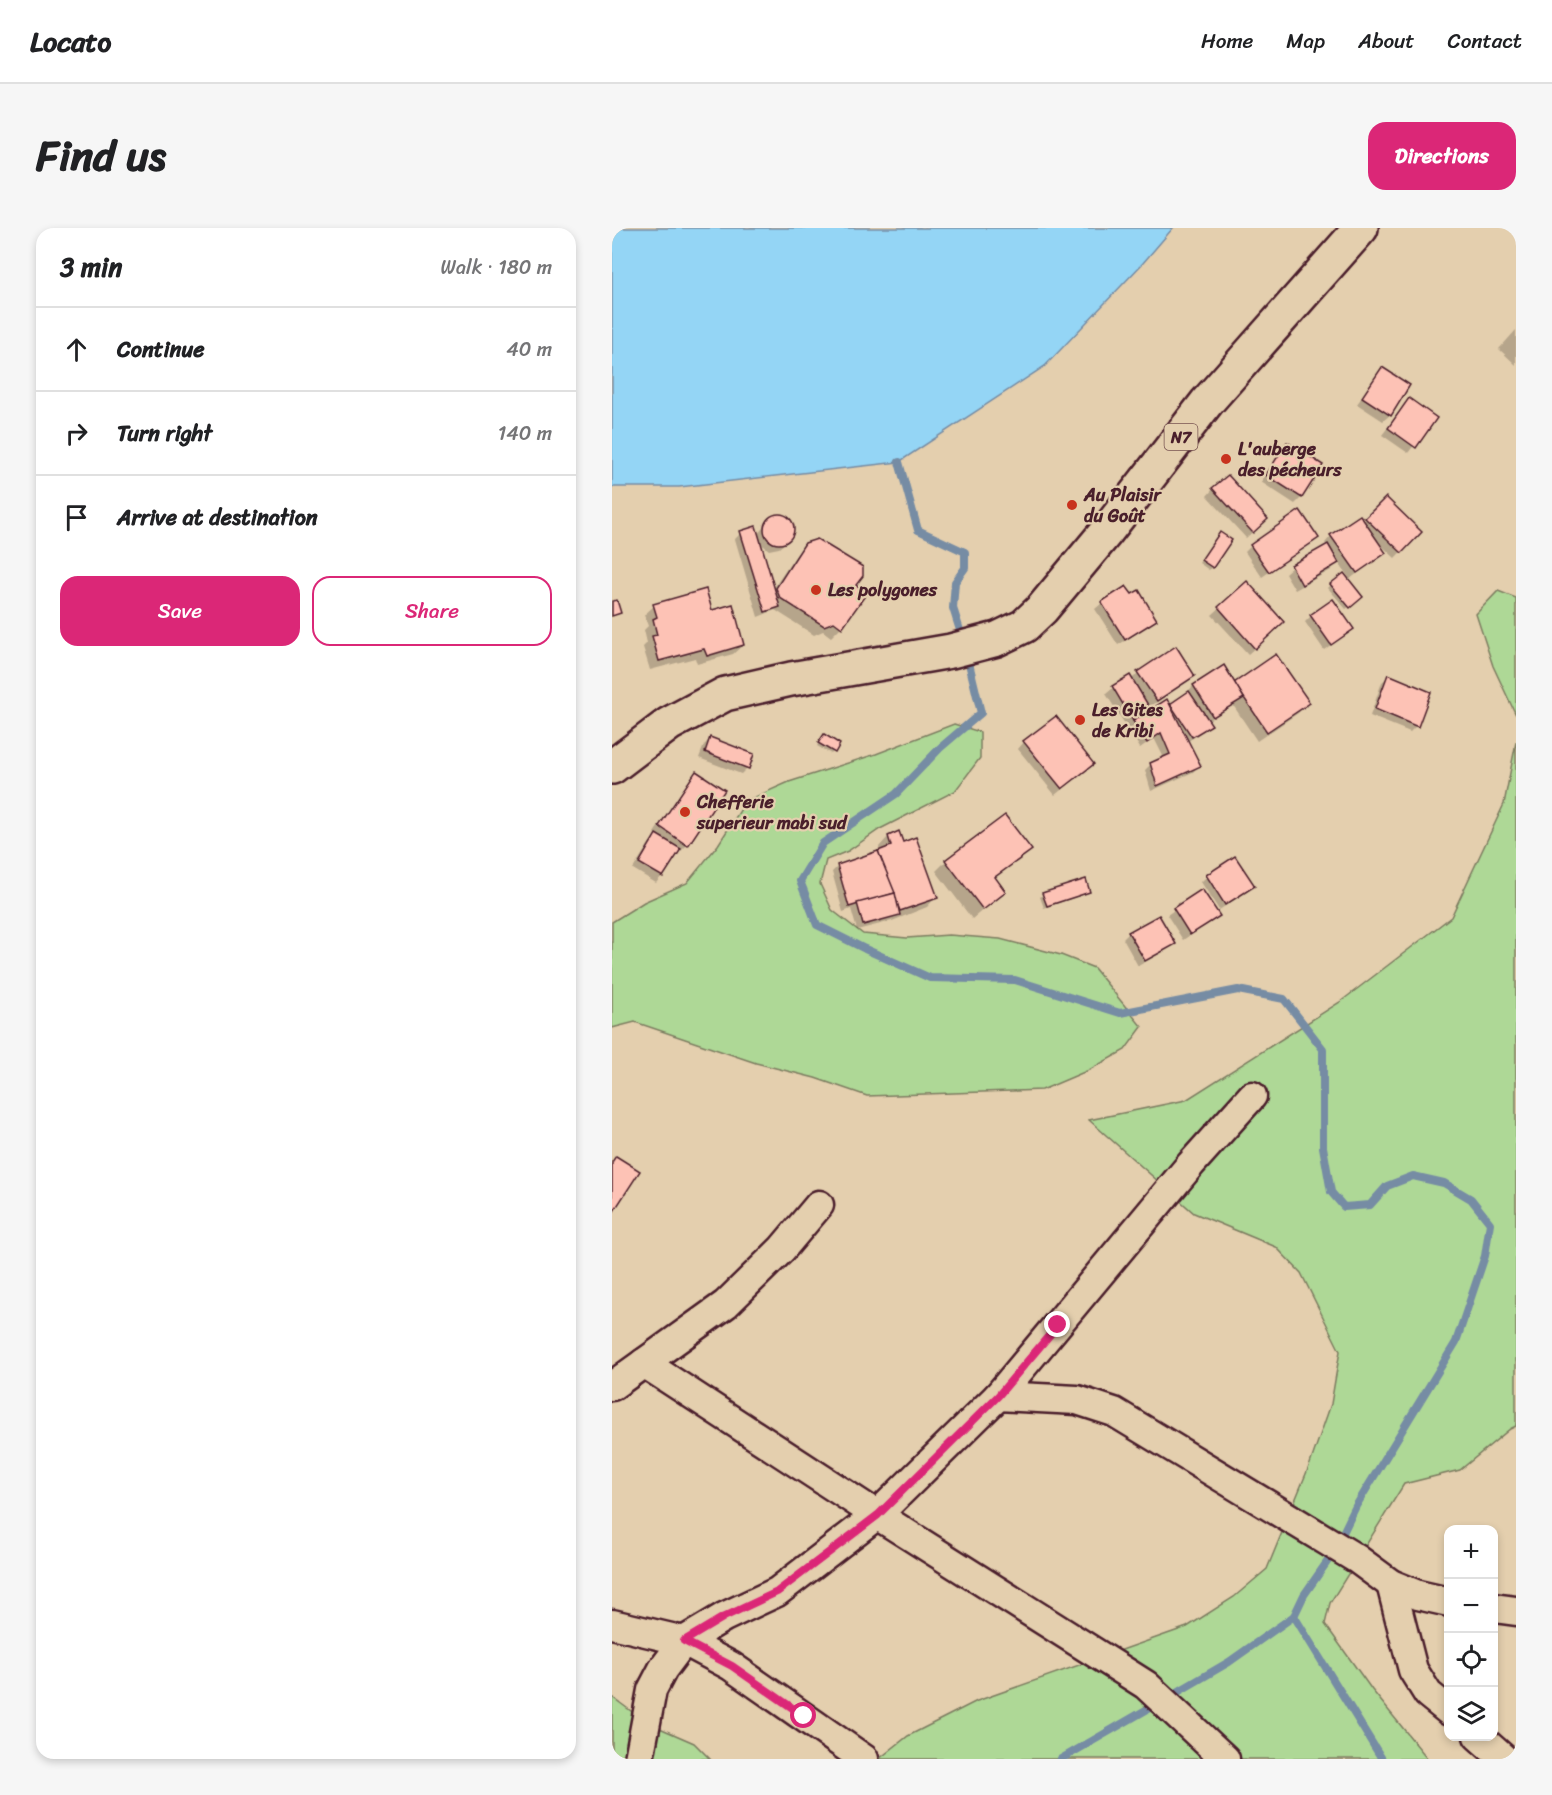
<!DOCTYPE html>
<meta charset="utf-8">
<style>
body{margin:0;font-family:Sriracha,sans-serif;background:#f6f6f6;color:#202124}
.controls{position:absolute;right:18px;bottom:18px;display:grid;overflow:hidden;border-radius:12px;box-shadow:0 3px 9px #0003}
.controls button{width:54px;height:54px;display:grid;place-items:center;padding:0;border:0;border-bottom:2px solid #e0e0e0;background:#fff;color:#202124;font:30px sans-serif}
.stop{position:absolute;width:18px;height:18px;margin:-14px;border:4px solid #db2777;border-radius:50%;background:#fff}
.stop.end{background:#db2777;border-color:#fff;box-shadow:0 2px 6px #0008}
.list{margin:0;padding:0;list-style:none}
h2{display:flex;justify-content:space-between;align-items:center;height:78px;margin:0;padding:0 24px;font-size:26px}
h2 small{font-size:20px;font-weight:400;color:#757577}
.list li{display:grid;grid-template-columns:39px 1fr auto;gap:18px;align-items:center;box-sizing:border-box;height:84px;padding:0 24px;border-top:2px solid #e0e0e0}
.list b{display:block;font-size:22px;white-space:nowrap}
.list em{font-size:20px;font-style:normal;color:#757577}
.actions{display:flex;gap:12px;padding:18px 24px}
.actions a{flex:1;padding:14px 0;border:2px solid #db2777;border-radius:18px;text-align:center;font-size:21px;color:#db2777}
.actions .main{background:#db2777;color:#fff}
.icon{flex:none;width:33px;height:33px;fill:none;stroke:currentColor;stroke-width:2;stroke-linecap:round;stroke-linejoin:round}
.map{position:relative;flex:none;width:904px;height:1531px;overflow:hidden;border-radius:18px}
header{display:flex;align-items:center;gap:36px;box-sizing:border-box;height:84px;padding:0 30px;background:#fff;border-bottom:2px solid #e0e0e0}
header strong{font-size:28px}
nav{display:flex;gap:33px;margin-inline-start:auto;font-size:21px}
.intro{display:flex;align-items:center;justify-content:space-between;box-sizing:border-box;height:144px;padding:0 36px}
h1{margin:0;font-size:42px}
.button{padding:15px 27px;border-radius:18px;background:#db2777;color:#fff;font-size:21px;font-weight:700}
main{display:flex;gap:36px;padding:0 36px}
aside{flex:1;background:#fff;border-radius:18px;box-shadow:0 3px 9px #0003}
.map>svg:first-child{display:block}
.green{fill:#aed896;stroke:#7c7c60;stroke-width:1.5}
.water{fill:#94d5f5;stroke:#768ca4;stroke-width:1.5}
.shadow{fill:#0003}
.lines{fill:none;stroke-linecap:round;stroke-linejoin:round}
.stream{stroke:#768ca4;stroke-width:8}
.building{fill:#fdc2b5;stroke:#4a1f2b;stroke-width:1.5}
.minor-casing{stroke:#4a1f2b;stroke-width:33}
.trunk-casing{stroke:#4a1f2b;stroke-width:38}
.minor{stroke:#e4cfae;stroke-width:28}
.trunk{stroke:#e4cfae;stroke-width:33}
.route{stroke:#db2777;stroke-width:8}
.poi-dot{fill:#c8321e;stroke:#e4cfae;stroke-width:2}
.labels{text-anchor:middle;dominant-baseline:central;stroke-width:4.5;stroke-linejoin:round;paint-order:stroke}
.shield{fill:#e4cfae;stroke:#785452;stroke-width:1.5}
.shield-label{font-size:16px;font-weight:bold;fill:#4a1f2b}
.poi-label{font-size:18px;font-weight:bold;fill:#4a1f2b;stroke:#e4cfae;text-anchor:start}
</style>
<header>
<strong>Locato</strong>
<nav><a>Home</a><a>Map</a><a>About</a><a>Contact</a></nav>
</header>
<div class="intro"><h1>Find us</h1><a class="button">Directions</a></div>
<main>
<aside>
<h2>3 min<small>Walk · 180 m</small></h2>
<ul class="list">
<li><svg class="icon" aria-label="ahead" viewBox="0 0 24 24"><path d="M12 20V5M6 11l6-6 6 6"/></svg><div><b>Continue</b></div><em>40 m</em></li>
<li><svg class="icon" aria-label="right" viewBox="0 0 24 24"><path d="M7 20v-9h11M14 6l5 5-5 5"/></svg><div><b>Turn right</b></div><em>140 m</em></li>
<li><svg class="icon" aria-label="arrive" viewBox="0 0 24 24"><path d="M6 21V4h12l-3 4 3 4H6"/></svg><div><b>Arrive at destination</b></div></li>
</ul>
<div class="actions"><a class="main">Save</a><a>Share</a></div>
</aside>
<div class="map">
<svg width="904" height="1531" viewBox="0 0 904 1531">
<rect width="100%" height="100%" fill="#e4cfae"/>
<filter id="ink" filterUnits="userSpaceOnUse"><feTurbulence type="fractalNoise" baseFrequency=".0167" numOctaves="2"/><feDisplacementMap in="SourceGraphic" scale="12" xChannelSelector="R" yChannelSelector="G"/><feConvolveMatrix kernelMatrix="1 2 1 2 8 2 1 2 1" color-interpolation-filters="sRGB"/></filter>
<g filter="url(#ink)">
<!-- green -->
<g class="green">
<path d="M886,363L904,370V487L881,438L864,386Z"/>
<path d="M342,496L368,504V530L343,563L268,601L236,623L214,632L208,656L220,682L251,706L295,710L337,707L388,711L449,727L482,740L530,799L513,822L477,842L430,862L255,868L203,850L144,835L23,794L0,800V694L32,674L75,655L106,617L134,573L177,554L264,526Z"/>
<path d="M904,514V1198L898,1201L848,1242L792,1256L718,1375L713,1396L760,1462L816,1531H267L296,1508L365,1473L575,1399L622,1369L655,1341L698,1236L719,1176L728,1123L689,1045L664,1019L582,985L477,892L574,872L728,774L839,689L892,576Z"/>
<path d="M0,1469L34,1494L82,1515L98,1531H0Z"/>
</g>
<!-- water -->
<path class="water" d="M0,0H561L531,35L433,138L287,234L67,259H0Z"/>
<!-- shadow -->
<g class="shadow">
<path d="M904,102V137L887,121Z"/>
<path d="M770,141L778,187L771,193L745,176Z"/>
<path d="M797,172L823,190L796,225L770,207Z"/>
<path d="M675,216L709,238L689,270L683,276L649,254L669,223Z"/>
<path d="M601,261L648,297L634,310L595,268Z"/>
<path d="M774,271L808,304L783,330L767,315L772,325L738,351L726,334L719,342L683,362L673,345L680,339L715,318L713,315L719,308L751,294Z"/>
<path d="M169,287L180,295L181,303L174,314L167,320L157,322L147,314L161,361L184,327L194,317L242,358L229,399L219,409L211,403L202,407L163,382L146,389L123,311L129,305L145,307L159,290Z"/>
<path d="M605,309L600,339L597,342L587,335Z"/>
<path d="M698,316L650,349L633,324L639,318Z"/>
<path d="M635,355L664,401L636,426L600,387Z"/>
<path d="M719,357L746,372L734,381L716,360Z"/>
<path d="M514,360L519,368L543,392L537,398L506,417L483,381L490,375Z"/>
<path d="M42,378L99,384L131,417L121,426L85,436L83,430L38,442L31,419L35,415L32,402L36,398L32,387Z"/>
<path d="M699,388L740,401L712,422L693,394Z"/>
<path d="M611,439L622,457L696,475L686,485L645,513L621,477L595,493L598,497L591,503L575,514L587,538L581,544L539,563L533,542L539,536L552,530L542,510L528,520L494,466L501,460L518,449L519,452L526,445L581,447L575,454L536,480L538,484L557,479L576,466L575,464L581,458Z"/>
<path d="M777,448L804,498L798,504L758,488L770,454Z"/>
<path d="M99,510L135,540L129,546L87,530L92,517Z"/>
<path d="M209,511L221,524L219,526L205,518Z"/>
<path d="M412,514L474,542L443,567L406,521Z"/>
<path d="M84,545L75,617L69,623L66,622L50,648L44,655L21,641L38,614L45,607L42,605L78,551Z"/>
<path d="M393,589L418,621L382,651L392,664L360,691L324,643L334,633Z"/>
<path d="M276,609L290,615L324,669L315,679L280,693L245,702L239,681L231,684L220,644L226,638L268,624L267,619Z"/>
<path d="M595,648L641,658L635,664L607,682L589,654Z"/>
<path d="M590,663L606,688L571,712L555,687Z"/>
<path d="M476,664L474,666L432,680L428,669L431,667Z"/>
<path d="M517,705L562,716L555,722L526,738L511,711Z"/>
</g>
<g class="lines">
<!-- stream -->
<g class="stream">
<path d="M287,234L306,302L353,324V340L343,354L341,380L351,412"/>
<path d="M355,427L369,485L328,520L284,566L211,615L188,653L205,697L253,721L318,750L403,752L508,785L626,762L672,771L711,821V919L719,964L732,979L758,977L775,958L801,948L832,955L859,971L878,995L873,1028L844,1114L744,1278L727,1313"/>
<path d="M682,1388L770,1531"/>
<path d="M557,1469L617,1434L682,1388L692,1367L722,1324"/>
<path d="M449,1531L546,1475"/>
</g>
</g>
<!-- building -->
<g class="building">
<path d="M770,139L798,157L779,188L750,169Z"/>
<path d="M797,170L825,190L804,220L776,200Z"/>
<path d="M675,214L711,237L690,270L654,247Z"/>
<path d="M616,247L656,291L641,305L600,260Z"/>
<path d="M774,269L810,304L790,325L753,290Z"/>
<path d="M688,282L707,310L657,344L638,317Z"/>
<circle cx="167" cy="301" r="15"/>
<path d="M748,287L774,325L745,345L718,307Z"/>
<path d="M144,298L168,379L153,384L128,303Z"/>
<path d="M608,304L620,312L601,340L589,332Z"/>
<path d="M205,311L251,339V348L244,357L255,365L230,400L222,394L212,398L168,370L164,360L193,315Z"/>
<path d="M716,316L727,335L690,357L679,337Z"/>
<path d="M732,345L751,369L738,380L718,356Z"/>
<path d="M635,353L672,394L643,421L606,379Z"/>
<path d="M514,358L520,366L527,362L545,392L513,412L489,374Z"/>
<path d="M94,361L100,382L121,376L132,417L95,428L92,421L47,433L40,408L45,407L41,391L45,389L41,376Z"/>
<path d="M721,371L742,401L719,417L698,387Z"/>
<path d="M5,372L9,385L0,388V373Z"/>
<path d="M564,418L583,448L545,473L525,444Z"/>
<path d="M664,426L698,475L655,504L622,455Z"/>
<path d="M612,437L632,470L601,489L581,457Z"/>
<path d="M776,446L819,464L806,499L763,481Z"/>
<path d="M518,447L539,482L521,493L500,458Z"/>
<path d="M577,463L600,497L580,509L558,476Z"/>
<path d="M555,471L589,538L545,558L538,535L558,526L549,505L535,515L521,493Z"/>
<path d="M444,488L482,536L450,561L411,513Z"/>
<path d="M212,506L228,516L223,525L206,515Z"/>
<path d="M98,509L142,526L137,541L93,524Z"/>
<path d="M84,543L113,562L76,618L47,598Z"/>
<path d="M393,587L420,622L383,649L394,664L371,682L333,632Z"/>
<path d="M287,603L291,614L304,609L326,670L288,683L266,623L279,618L276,608Z"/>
<path d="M44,606L69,621L51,649L27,635Z"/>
<path d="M266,623L283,665L237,679L225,637Z"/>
<path d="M623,628L643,658L613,677L594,647Z"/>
<path d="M474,651L478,664L435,678L430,665Z"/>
<path d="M590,661L608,688L578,707L561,680Z"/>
<path d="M283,665L288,687L251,697L245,675Z"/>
<path d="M547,687L564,716L533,733L516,704Z"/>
<path d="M4,928L28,943L0,986V934Z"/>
</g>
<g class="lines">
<defs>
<g id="minor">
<path d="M32,1135L265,1287L534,1457L613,1531"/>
<path d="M0,1158L114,1076L170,1021L207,977"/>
<path d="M386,1168L465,1172L502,1184L745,1331L779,1356L806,1367L837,1374"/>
<path d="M779,1356L801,1442L816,1466L837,1483"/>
<path d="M882,1380L904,1383"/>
<path d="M0,1396L72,1413L119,1438L252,1531"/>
<path d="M866,1508L892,1531"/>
<path d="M27,1531L40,1462L51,1441L72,1413L112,1389L165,1364L265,1287L386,1168L579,936L640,868"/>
</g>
<path id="trunk" d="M0,539L57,496L113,466L179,451L339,423L385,411L412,398L430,381L495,303L595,174L749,0"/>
</defs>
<!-- minor casing -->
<use href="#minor" class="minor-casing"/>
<!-- trunk casing -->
<use href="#trunk" class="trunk-casing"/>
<!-- minor -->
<use href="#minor" class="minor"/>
<!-- trunk -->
<use href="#trunk" class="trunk"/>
</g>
</g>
<g class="lines" filter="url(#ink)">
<!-- route -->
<path class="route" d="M192,1488L120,1438L72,1413L112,1389L165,1364L266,1287L386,1168L446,1097"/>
</g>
<!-- markers -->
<g class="poi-dot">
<circle cx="614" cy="231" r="6"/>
<circle cx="460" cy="277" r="6"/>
<circle cx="204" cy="362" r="6"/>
<circle cx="468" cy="492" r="6"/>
<circle cx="73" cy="584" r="6"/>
</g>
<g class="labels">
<!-- shield labels -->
<rect class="shield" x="552.5" y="196" width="33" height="26" rx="4.5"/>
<g class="shield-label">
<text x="569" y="209">N7</text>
</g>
<!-- poi labels -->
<g class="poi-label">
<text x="626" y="221">L'auberge<tspan x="626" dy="21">des pécheurs</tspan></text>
<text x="472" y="267">Au Plaisir<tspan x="472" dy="21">du Goût</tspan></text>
<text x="216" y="362">Les polygones</text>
<text x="480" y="482">Les Gites<tspan x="480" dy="21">de Kribi</tspan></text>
<text x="85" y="574">Chefferie<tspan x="85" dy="21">superieur mabi sud</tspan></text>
</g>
</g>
</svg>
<div class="controls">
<button>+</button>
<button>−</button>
<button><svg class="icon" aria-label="locate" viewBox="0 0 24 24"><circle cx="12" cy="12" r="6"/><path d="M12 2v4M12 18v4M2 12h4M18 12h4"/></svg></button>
<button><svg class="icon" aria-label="layers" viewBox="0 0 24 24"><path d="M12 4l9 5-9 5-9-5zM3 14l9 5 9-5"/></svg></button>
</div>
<div class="stop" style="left:192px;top:1488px"></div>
<div class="stop end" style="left:446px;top:1097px"></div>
</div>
</main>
